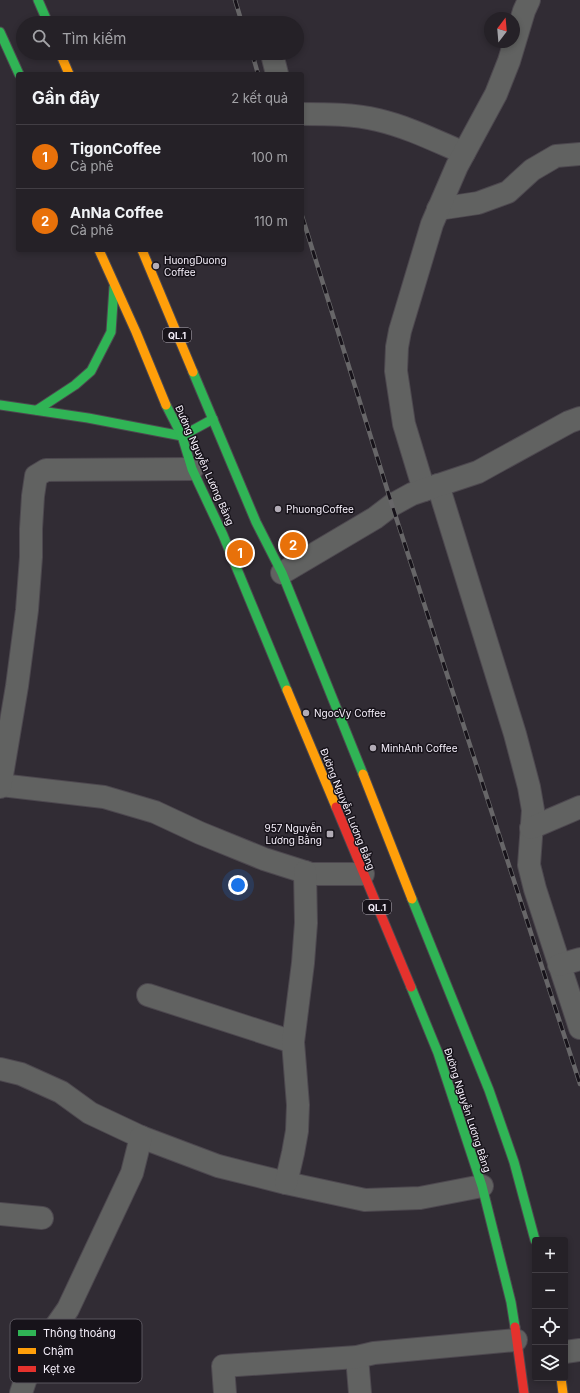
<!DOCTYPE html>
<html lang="vi">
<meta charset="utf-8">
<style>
body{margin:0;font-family:Inter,sans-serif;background:#2d292f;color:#f1f3f6}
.controls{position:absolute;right:12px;bottom:12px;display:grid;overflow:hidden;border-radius:4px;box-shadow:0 2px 6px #0003}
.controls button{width:36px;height:36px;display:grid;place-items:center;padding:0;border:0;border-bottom:1px solid #423e44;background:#252127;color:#f1f3f6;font:20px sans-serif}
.compass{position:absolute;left:484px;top:12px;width:36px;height:36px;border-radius:50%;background:#252127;box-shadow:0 2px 6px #0003;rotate:16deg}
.you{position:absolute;left:238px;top:885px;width:14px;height:14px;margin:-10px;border:3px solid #fff;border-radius:50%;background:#1a73e8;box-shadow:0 0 0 6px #1a73e833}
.badge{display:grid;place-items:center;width:26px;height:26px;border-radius:50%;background:#bca0f2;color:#fff;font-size:13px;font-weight:700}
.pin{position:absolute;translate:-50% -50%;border:2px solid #fff;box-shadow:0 1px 4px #0006}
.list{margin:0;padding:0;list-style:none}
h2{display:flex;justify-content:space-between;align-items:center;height:52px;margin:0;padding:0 16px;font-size:17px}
h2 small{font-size:13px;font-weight:400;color:#a3a3a7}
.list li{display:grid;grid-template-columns:26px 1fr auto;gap:12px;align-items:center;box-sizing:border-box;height:64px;padding:0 16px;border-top:1px solid #423e44}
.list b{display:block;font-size:15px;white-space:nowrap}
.list p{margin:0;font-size:13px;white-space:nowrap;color:#a3a3a7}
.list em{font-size:13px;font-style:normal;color:#a3a3a7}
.icon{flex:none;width:22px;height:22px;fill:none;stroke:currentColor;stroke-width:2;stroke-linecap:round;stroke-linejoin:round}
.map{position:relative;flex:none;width:580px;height:1393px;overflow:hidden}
.search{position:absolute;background:#252127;box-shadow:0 2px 6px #0003;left:16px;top:16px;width:288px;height:44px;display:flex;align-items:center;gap:10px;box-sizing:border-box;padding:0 14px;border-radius:22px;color:#a3a3a7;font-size:15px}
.panel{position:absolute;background:#252127;box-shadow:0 2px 6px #0003;left:16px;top:72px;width:288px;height:180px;border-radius:4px}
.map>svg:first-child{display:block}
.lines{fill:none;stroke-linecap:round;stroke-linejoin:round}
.street-casing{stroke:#4d484f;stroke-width:24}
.fast-casing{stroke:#4d484f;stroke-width:11}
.slow-casing{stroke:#4d484f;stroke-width:11}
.jam-casing{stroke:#4d484f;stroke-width:11}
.street{stroke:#616261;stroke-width:22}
.fast{stroke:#30b455;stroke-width:9}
.slow{stroke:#ff9f0a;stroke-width:9}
.jam{stroke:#e5322d;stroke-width:9}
.rail-casing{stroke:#676668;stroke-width:4.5}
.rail{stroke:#17131a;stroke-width:3;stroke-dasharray:9;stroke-linecap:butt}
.poi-dot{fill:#b2acb6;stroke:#17131a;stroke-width:1.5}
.labels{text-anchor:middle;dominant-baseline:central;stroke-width:3;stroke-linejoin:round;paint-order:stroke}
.shield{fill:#17131a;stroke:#b4aeb8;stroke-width:1}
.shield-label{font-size:9px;font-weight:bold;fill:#f7f1fc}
.poi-label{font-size:10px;fill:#f7f1fc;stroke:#17131a;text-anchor:start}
.street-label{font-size:10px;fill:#f7f1fc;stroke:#17131a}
.key{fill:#17131a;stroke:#5a565e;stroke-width:1}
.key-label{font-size:11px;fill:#f7f1fc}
</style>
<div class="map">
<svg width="580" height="1393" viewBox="0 0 580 1393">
<rect width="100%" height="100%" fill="#312c34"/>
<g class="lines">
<defs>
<g id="street">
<path d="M273,58L277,74"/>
<path d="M302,114C327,114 353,114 378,120C408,127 436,141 464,153"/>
<path d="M438,209L478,203L508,192L532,170L556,156L580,154"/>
<path d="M438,485L515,734L529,787L533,810L529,865L535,889L580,1028"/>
<path d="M424,490L404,424L396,371L397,347L400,331L432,224L457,166L496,94L509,61L524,11L529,0"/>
<path d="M282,573L375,518L392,505L412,494L478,472L569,422L580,418"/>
<path d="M0,785L104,797L155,812L200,833L264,859L311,874H363"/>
<path d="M0,787L17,686L27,610L31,557V529L33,496L36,476L46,470L192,469"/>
<path d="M531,828L580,807"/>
<path d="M559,965L580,959"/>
<path d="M148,995L293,1042"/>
<path d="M0,1069L21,1074L61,1092L90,1113L141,1137L218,1166L286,1183L365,1200L420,1198L482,1186"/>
<path d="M286,1183L293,1153L297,1131L298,1105L293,1042L303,963L306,923L305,872"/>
<path d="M0,1214L42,1218"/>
<path d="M565,1352L580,1350"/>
<path d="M357,1357L360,1393"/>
<path d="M21,1393L26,1378L47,1339L68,1309L132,1173L141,1137"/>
<path d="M225,1393L223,1366L357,1357L374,1353L516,1340"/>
</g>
<g id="fast">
<path d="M38,0L48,23"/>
<path d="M0,32L19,74"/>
<path d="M193,372L256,522L282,573L363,774"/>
<path d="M0,405L88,418L182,436L213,419"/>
<path d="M166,405L182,436L192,469L223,535L287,690"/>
<path d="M37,410L75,385L91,371L111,332L114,287"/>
<path d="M412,899L489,1090L514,1162L535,1240"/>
<path d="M411,987L438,1053L482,1186L511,1302L515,1327"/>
</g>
<g id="slow">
<path d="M60,53L69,74"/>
<path d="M99,250L136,332L166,405"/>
<path d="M142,250L193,372"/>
<path d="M287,690L336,807"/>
<path d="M363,774L412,899"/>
<path d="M561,1378L563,1393"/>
</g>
<g id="jam">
<path d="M336,807L411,987"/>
<path d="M515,1327L524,1393"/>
</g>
</defs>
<!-- street casing -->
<use href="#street" class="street-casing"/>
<!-- fast casing -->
<use href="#fast" class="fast-casing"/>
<!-- slow casing -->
<use href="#slow" class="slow-casing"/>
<!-- jam casing -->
<use href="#jam" class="jam-casing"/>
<!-- street -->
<use href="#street" class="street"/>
<!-- fast -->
<use href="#fast" class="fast"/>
<!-- slow -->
<use href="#slow" class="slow"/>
<!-- jam -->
<use href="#jam" class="jam"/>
<defs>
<g id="rail">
<path d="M235,0L242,23"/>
<path d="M252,53L258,74"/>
<path d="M302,216L392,505L580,1084"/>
</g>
</defs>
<!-- rail casing -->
<use href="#rail" class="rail-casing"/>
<!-- rail -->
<use href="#rail" class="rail"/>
</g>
<!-- markers -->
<g class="poi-dot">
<circle cx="156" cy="266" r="4"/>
<circle cx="278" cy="509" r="4"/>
<circle cx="306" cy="713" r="4"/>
<circle cx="373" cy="748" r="4"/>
<rect x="326" y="830" width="8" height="8" rx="2"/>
</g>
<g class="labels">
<!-- shield labels -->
<g class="shield">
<rect x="163" y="328" width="28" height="14" rx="3"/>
<rect x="363" y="900" width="28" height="14" rx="3"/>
</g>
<g class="shield-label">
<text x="177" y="335">QL.1</text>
<text x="377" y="907">QL.1</text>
</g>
<!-- poi labels -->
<g class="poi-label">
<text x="164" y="260">HuongDuong<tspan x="164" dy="12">Coffee</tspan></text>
<text x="286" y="509">PhuongCoffee</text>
<text x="314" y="713">NgocVy Coffee</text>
<text x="381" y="748">MinhAnh Coffee</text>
<text x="322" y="828" text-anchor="end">957 Nguyễn<tspan x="322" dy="12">Lương Bằng</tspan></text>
</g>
<!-- street labels -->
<g class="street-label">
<text transform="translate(205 465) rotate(66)">Đường Nguyễn Lương Bằng</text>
<text transform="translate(348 809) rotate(68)">Đường Nguyễn Lương Bằng</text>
<text transform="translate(468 1110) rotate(72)">Đường Nguyễn Lương Bằng</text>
</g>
</g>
<!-- legend -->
<rect x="10" y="1319" width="132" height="64" rx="6" class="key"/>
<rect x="18" y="1330" width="18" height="6" fill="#30b455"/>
<rect x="18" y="1348" width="18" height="6" fill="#ff9f0a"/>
<rect x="18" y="1366" width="18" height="6" fill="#e5322d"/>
<g class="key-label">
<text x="43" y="1337">Thông thoáng</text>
<text x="43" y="1355">Chậm</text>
<text x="43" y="1373">Kẹt xe</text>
</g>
</svg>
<div class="controls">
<button>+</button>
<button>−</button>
<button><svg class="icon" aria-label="locate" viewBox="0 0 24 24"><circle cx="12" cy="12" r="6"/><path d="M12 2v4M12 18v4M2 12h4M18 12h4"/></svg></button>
<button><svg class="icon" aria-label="layers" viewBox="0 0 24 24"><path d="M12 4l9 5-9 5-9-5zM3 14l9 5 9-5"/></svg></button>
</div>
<svg class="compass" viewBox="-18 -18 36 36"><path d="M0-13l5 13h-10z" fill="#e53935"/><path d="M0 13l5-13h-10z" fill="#a3a3a7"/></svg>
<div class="you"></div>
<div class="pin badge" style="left:240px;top:553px;background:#e8710a">1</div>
<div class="pin badge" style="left:293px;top:545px;background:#e8710a">2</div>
<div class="search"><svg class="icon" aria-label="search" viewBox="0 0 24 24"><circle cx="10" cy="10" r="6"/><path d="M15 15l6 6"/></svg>Tìm kiếm</div>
<section class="panel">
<h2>Gần đây<small>2 kết quả</small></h2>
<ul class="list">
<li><span class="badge" style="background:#e8710a">1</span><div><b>TigonCoffee</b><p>Cà phê</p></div><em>100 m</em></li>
<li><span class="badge" style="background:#e8710a">2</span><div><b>AnNa Coffee</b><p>Cà phê</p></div><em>110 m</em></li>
</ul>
</section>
</div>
